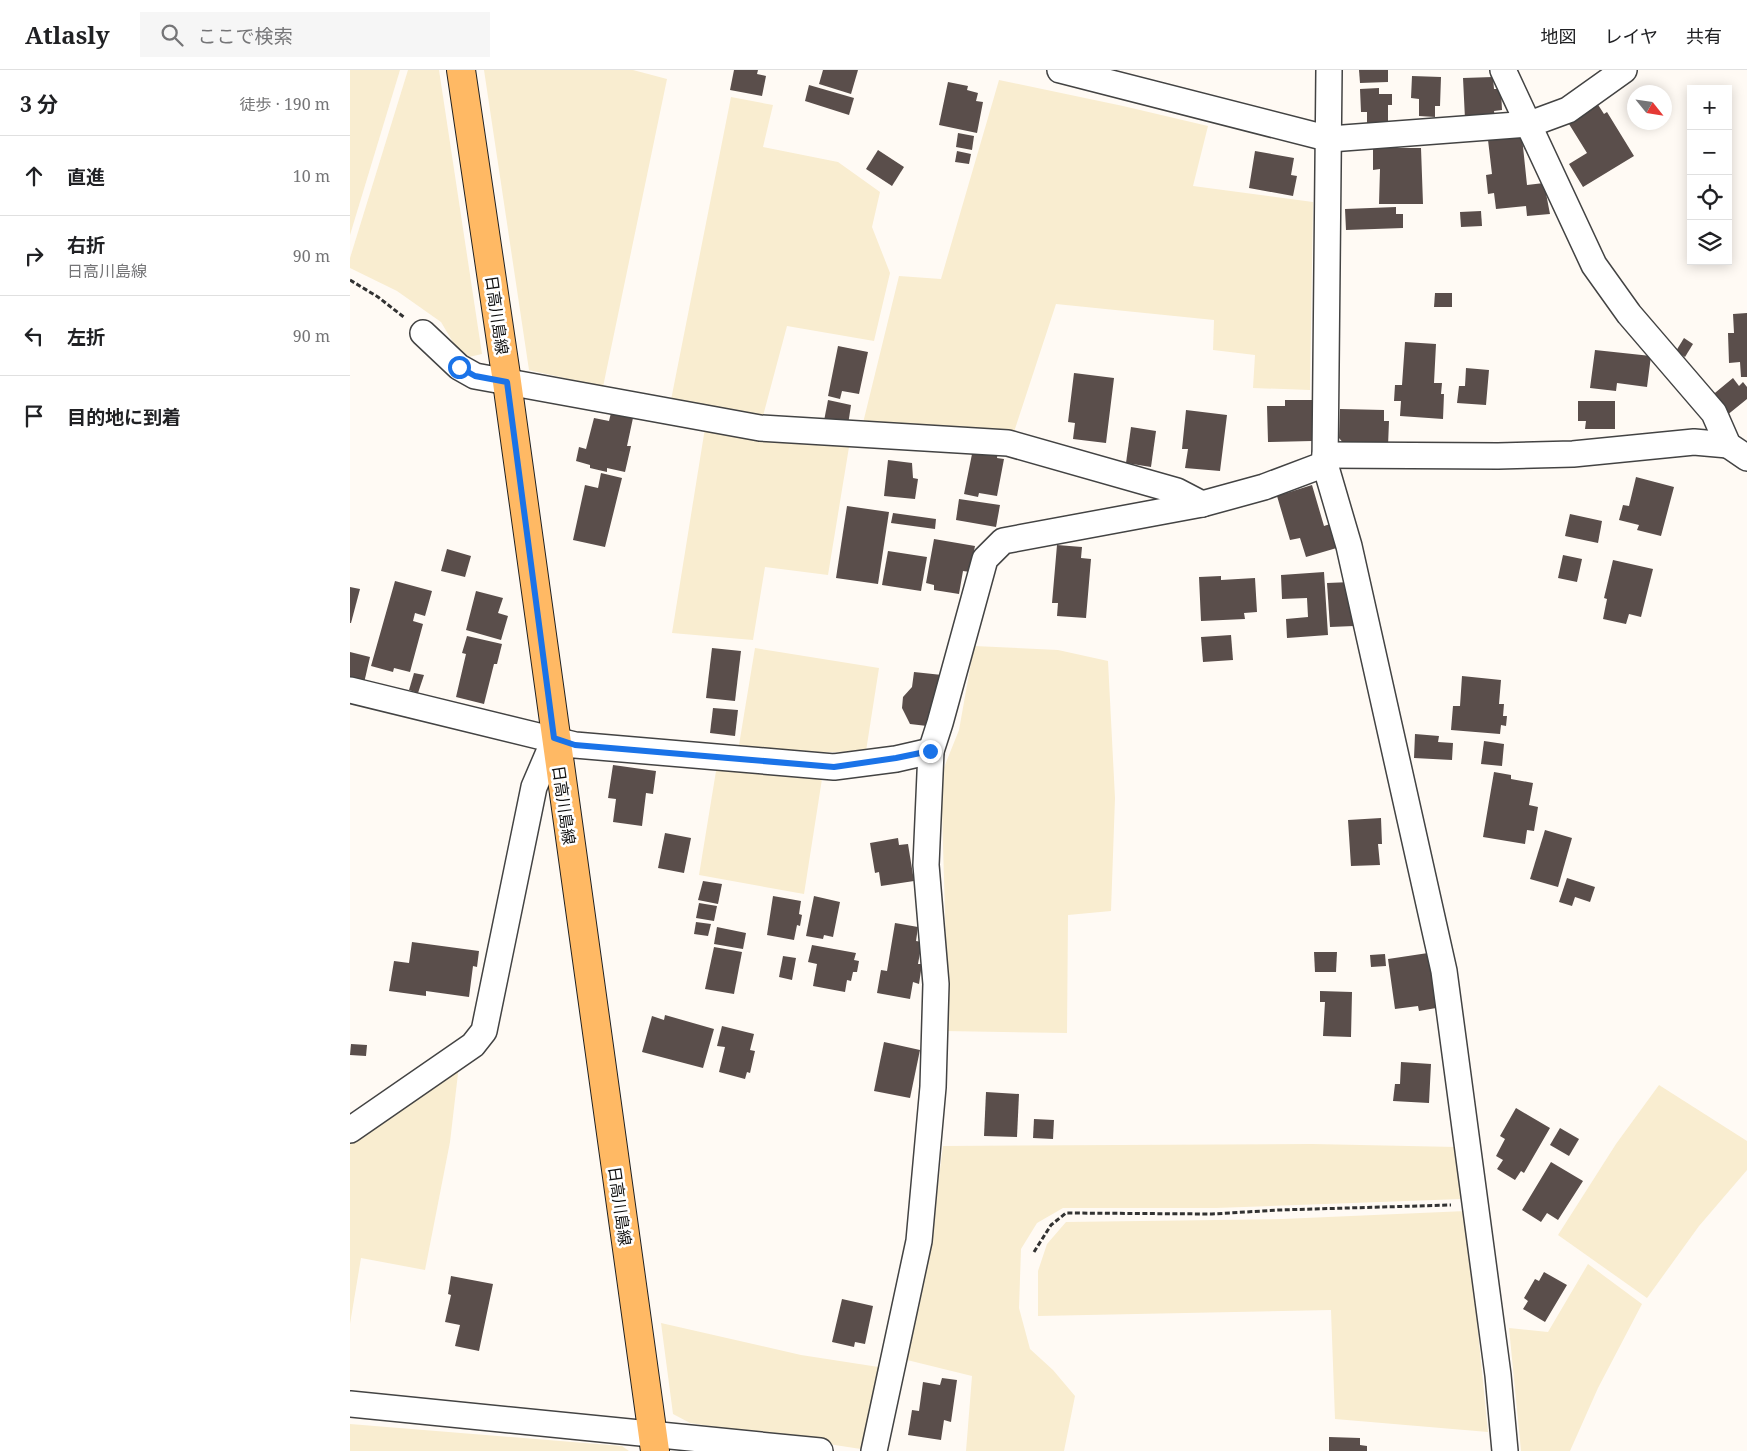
<!DOCTYPE html>
<html lang="ja">
<meta charset="utf-8">
<style>
body{margin:0;font-family:"Noto Serif","Noto Sans JP",serif;background:#f6f6f6;color:#202124}
.controls{position:absolute;right:15px;top:15px;display:grid;overflow:hidden;border-radius:0px;box-shadow:0 2px 12px #0003}
.controls button{width:45px;height:45px;display:grid;place-items:center;padding:0;border:0;border-bottom:1px solid #e0e0e0;background:#fff;color:#202124;font:25px sans-serif}
.compass{position:absolute;left:1277px;top:15px;width:45px;height:45px;border-radius:50%;background:#fff;box-shadow:0 2px 12px #0003;rotate:120deg}
.stop{position:absolute;width:15px;height:15px;margin:-11px;border:4px solid #1a73e8;border-radius:50%;background:#fff}
.stop.end{background:#1a73e8;border-color:#fff;box-shadow:0 1px 5px #0008}
.list{margin:0;padding:0;list-style:none}
h2{display:flex;justify-content:space-between;align-items:center;height:65px;margin:0;padding:0 20px;font-size:21px}
h2 small{font-size:16px;font-weight:400;color:#757577}
.list li{display:grid;grid-template-columns:32px 1fr auto;gap:15px;align-items:center;box-sizing:border-box;height:80px;padding:0 20px;border-top:1px solid #e0e0e0}
.list b{display:block;font-size:19px;white-space:nowrap}
.list p{margin:0;font-size:16px;white-space:nowrap;color:#757577}
.list em{font-size:16px;font-style:normal;color:#757577}
.icon{flex:none;width:28px;height:28px;fill:none;stroke:currentColor;stroke-width:2;stroke-linecap:round;stroke-linejoin:round}
.map{position:relative;flex:none;width:1397px;height:1381px;overflow:hidden}
header{display:flex;align-items:center;gap:30px;box-sizing:border-box;height:70px;padding:0 25px;background:#fff;border-bottom:1px solid #e0e0e0}
header strong{font-size:24px}
nav{display:flex;gap:28px;margin-inline-start:auto;font-size:18px}
.search{width:350px;height:45px;background:#f6f6f6;display:flex;align-items:center;gap:12px;box-sizing:border-box;padding:0 18px;border-radius:0px;color:#757577;font-size:19px}
main{display:flex}
aside{flex:1;background:#fff}
.map>svg:first-child{display:block}
.farmland{fill:#f9edd0}
.building{fill:#5a4e4b}
.lines{fill:none;stroke-linecap:round;stroke-linejoin:round}
.minor-casing{stroke:#434343;stroke-width:28}
.primary-casing{stroke:#212121;stroke-width:30}
.path{stroke:#323232;stroke-width:3;stroke-dasharray:5 2.5;stroke-linecap:butt}
.minor{stroke:#fff;stroke-width:25}
.primary{stroke:#ffb964;stroke-width:28}
.route{stroke:#1a73e8;stroke-width:6}
.labels{text-anchor:middle;dominant-baseline:central;stroke-width:5;stroke-linejoin:round;paint-order:stroke}
.street-label{font-size:16px;fill:#101010;stroke:#fff}
</style>
<header>
<strong>Atlasly</strong>
<div class="search"><svg class="icon" aria-label="search" viewBox="0 0 24 24"><circle cx="10" cy="10" r="6"/><path d="M15 15l6 6"/></svg>ここで検索</div>
<nav><a>地図</a><a>レイヤ</a><a>共有</a></nav>
</header>
<main>
<aside>
<h2>3 分<small>徒歩 · 190 m</small></h2>
<ul class="list">
<li><svg class="icon" aria-label="ahead" viewBox="0 0 24 24"><path d="M12 20V5M6 11l6-6 6 6"/></svg><div><b>直進</b></div><em>10 m</em></li>
<li><svg class="icon" aria-label="right" viewBox="0 0 24 24"><path d="M7 20v-9h11M14 6l5 5-5 5"/></svg><div><b>右折</b><p>日高川島線</p></div><em>90 m</em></li>
<li><svg class="icon" aria-label="left" viewBox="0 0 24 24"><path d="M17 20v-9H6M10 6l-5 5 5 5"/></svg><div><b>左折</b></div><em>90 m</em></li>
<li><svg class="icon" aria-label="arrive" viewBox="0 0 24 24"><path d="M6 21V4h12l-3 4 3 4H6"/></svg><div><b>目的地に到着</b></div></li>
</ul>
</aside>
<div class="map">
<svg width="1397" height="1381" viewBox="0 0 1397 1381">
<rect width="100%" height="100%" fill="#fffaf4"/>
<!-- farmland -->
<g class="farmland">
<path d="M0,0H50L0,165Z"/>
<path d="M58,0H89L132,284L119,287L104,274L91,252L47,221L0,198V188Z"/>
<path d="M134,0H283L317,9L253,317L179,300Z"/>
<path d="M649,10L773,36L858,56L843,116L963,132L960,320L903,318L905,285L863,280L864,250L706,234L662,368L582,355L513,353L549,206L591,209Z"/>
<path d="M381,27L423,35L413,77L488,92L530,122L522,157L540,203L524,271L437,256L413,346L383,345L321,330Z"/>
<path d="M355,358L500,371L478,505L415,497L403,570L322,563Z"/>
<path d="M624,576L708,580L758,591L765,728L761,841L718,845L717,963L594,961L596,880L591,705L609,660Z"/>
<path d="M405,578L529,598L516,681L457,683L389,675Z"/>
<path d="M367,695L472,709L454,824L349,805Z"/>
<path d="M109,995L100,1072L75,1200L11,1188L0,1254V1070Z"/>
<path d="M1309,1015L1397,1071V1100L1349,1156L1297,1228L1208,1165L1266,1074Z"/>
<path d="M962,1074L1107,1077L1112,1129L866,1138H713L687,1153L671,1179L669,1238L680,1279L703,1300L725,1326L714,1381H616L622,1306L557,1290L582,1161L593,1076Z"/>
<path d="M1116,1141L1138,1362L985,1349L981,1240L688,1246V1201L697,1174L716,1152L932,1149Z"/>
<path d="M1238,1194L1292,1234L1248,1318L1220,1381H1171L1159,1258L1198,1262Z"/>
<path d="M311,1253L451,1285L535,1298L519,1370L511,1379L340,1353L323,1344Z"/>
<path d="M0,1354L272,1376L279,1381H0Z"/>
</g>
<!-- building -->
<g class="building">
<path d="M384,0H408L407,4L416,6L412,26L380,20Z"/>
<path d="M473,0H508L501,24L469,14Z"/>
<path d="M1009,0H1038V12L1010,13Z"/>
<path d="M1062,6L1091,7L1090,36H1085V47L1069,46V29L1061,28Z"/>
<path d="M1143,7L1144,19H1151L1152,40L1144,41L1145,48L1115,49L1113,8Z"/>
<path d="M598,12L618,16L617,20L628,23L626,31L633,32L627,63L589,55Z"/>
<path d="M459,15L504,28L499,45L455,31Z"/>
<path d="M1029,18V24H1042V35H1038V53L1017,54V42H1011L1010,19Z"/>
<path d="M1245,30L1254,44L1257,42L1284,86L1233,117L1219,94L1237,83L1219,54Z"/>
<path d="M608,63L624,66L622,80L606,77Z"/>
<path d="M1172,67L1177,115L1194,113L1200,144L1177,146L1176,136L1146,139L1144,123L1138,124L1136,105L1142,104L1138,70Z"/>
<path d="M1023,78H1071L1073,134H1029L1030,99L1023,100Z"/>
<path d="M528,80L554,97L542,116L516,99Z"/>
<path d="M607,81L621,84L619,94L605,92Z"/>
<path d="M905,81L944,88L941,105L947,106L943,126L899,118Z"/>
<path d="M1046,137V144H1053V158L996,160L995,139Z"/>
<path d="M1131,141L1132,156L1111,157L1110,142Z"/>
<path d="M1085,223H1102V237H1084Z"/>
<path d="M1397,243V307H1391L1390,292L1379,293L1378,263H1384L1383,244Z"/>
<path d="M1334,268L1343,274L1335,287L1326,281Z"/>
<path d="M1055,272L1086,274L1084,313H1092L1091,324H1094L1093,349L1050,346L1051,331H1044L1045,315H1052Z"/>
<path d="M488,276L518,282L509,324L492,321L490,329L478,326Z"/>
<path d="M1245,280L1301,286L1297,317L1267,313L1266,321L1240,318Z"/>
<path d="M1116,298L1139,300L1136,335L1107,333L1109,316H1115Z"/>
<path d="M724,303L764,308L756,373L723,369L725,353L718,352Z"/>
<path d="M1383,308L1389,316L1393,312L1397,317V329L1376,346L1360,327Z"/>
<path d="M478,330L501,335L498,355L474,351Z"/>
<path d="M935,330H962V371L918,372L917,336H935Z"/>
<path d="M1228,331H1265V359H1235L1236,351H1228Z"/>
<path d="M990,339L1034,340V351H1039L1038,376L995,375L989,368Z"/>
<path d="M836,340L877,345L870,401L835,398L838,379H832Z"/>
<path d="M261,343L283,348L277,376H281L275,402L257,398V402L240,398V395L226,391L229,377L236,379L244,348L259,351Z"/>
<path d="M781,357L806,361L801,397L776,393Z"/>
<path d="M623,379L648,380L647,388L654,389L647,426L629,423L628,427L614,424Z"/>
<path d="M538,390L562,393L563,408L568,409L565,429L534,426Z"/>
<path d="M251,403L272,408L255,477L223,470L235,415L248,418Z"/>
<path d="M1286,407L1324,417L1311,466L1287,460L1289,455L1269,450L1273,435L1279,436Z"/>
<path d="M962,415L974,456L983,453L990,477L956,487L950,468L940,470L927,426Z"/>
<path d="M609,429L650,435L646,457L606,450Z"/>
<path d="M497,436L539,442L528,514L486,508Z"/>
<path d="M543,443L586,449L585,459L541,453Z"/>
<path d="M1220,444L1252,451L1248,473L1215,466Z"/>
<path d="M584,469L625,476L620,502L613,501L609,524L584,520V515L576,513Z"/>
<path d="M707,475L732,477L731,488L741,489L736,548L707,546L708,533H702Z"/>
<path d="M97,479L121,486L115,507L91,501Z"/>
<path d="M538,481L577,487L571,521L532,515Z"/>
<path d="M1213,485L1232,489L1227,512L1208,508Z"/>
<path d="M1263,490L1303,499L1291,547L1279,544L1276,554L1253,549L1257,529L1254,528Z"/>
<path d="M974,502L978,565L937,568L936,549L958,547L957,528L932,529L931,505Z"/>
<path d="M871,506V510L905,508L907,542L894,543L895,549L851,551L849,507Z"/>
<path d="M45,511L82,521L75,546L65,543L63,551L73,554L60,602L44,598L43,602L21,596Z"/>
<path d="M1001,512L1004,556L980,557L977,513Z"/>
<path d="M0,517L10,519L1,553H0Z"/>
<path d="M126,521L153,528L148,543L158,546L151,570L116,560Z"/>
<path d="M881,565L883,590L853,592L851,567Z"/>
<path d="M117,566L152,574L147,594H144L134,634L106,627L116,584L112,583Z"/>
<path d="M362,578L391,581L385,631L356,628Z"/>
<path d="M0,582L20,587L14,613L0,610Z"/>
<path d="M564,602L592,605L577,656L560,654L552,638L553,627L562,617Z"/>
<path d="M64,603L74,605L68,623L59,620Z"/>
<path d="M1112,606L1151,610L1149,634H1154L1153,646H1157L1156,656L1151,655L1150,664L1101,660L1103,636H1110Z"/>
<path d="M363,638L388,640L385,666L360,663Z"/>
<path d="M1065,664L1089,666L1088,672L1103,673L1102,690L1064,688Z"/>
<path d="M1134,671L1154,674L1152,696L1131,694Z"/>
<path d="M263,695L306,701L303,724L296,723L292,756L263,752L266,729L258,728Z"/>
<path d="M1144,702L1161,705V709L1183,713L1179,735L1188,737L1184,761L1177,760L1175,774L1133,767Z"/>
<path d="M1031,748L1032,774H1028L1030,795L1001,796L998,750Z"/>
<path d="M1195,760L1222,768L1208,817L1180,809Z"/>
<path d="M315,763L341,768L334,803L308,798Z"/>
<path d="M548,768L549,775L558,774L564,811L531,816L529,802L525,803L520,773Z"/>
<path d="M1217,808L1245,817L1240,832L1225,827L1222,836L1209,832Z"/>
<path d="M353,811L372,814L368,834L348,830Z"/>
<path d="M423,826L451,831L449,844L452,845L450,856L447,855L444,870L417,865Z"/>
<path d="M464,826L490,832L483,867L474,865L473,869L456,866Z"/>
<path d="M349,833L367,836L364,851L346,848Z"/>
<path d="M346,852L361,854L358,866L344,864Z"/>
<path d="M545,853L568,857L566,871L572,872L568,894H572L569,914L563,912L560,929L527,923L531,900L537,901Z"/>
<path d="M367,857L396,863L393,879L364,874Z"/>
<path d="M62,872L129,881L127,897L123,896L119,927L76,921V926L39,921L44,891L59,893Z"/>
<path d="M462,875L506,883L504,890L509,891L507,902H503L501,911L497,910L495,922L463,916L467,894L458,892Z"/>
<path d="M364,877L392,882L384,924L355,919Z"/>
<path d="M964,882H987L986,902H965Z"/>
<path d="M1078,883L1086,938L1069,941L1068,936L1045,939L1038,889Z"/>
<path d="M1035,884L1036,896L1021,897L1020,885Z"/>
<path d="M433,886L446,888L442,910L429,907Z"/>
<path d="M970,921L1002,922L1001,967L973,966L975,932H970Z"/>
<path d="M315,945L364,959L353,998L292,982L302,946L314,950Z"/>
<path d="M372,956L404,964L400,980L405,981L400,1003L397,1002L395,1009L369,1002L375,977L367,976Z"/>
<path d="M534,972L570,980L560,1028L524,1021Z"/>
<path d="M1,974L17,975L16,986L0,985Z"/>
<path d="M1051,992L1081,994L1079,1033L1043,1031L1045,1014H1050Z"/>
<path d="M636,1022L669,1024L667,1067L634,1066Z"/>
<path d="M1166,1038L1200,1058L1174,1103L1171,1101L1165,1110L1147,1099L1153,1090L1146,1086L1155,1069L1150,1066Z"/>
<path d="M684,1049L704,1050L703,1069L683,1068Z"/>
<path d="M1210,1058L1229,1069L1219,1086L1200,1075Z"/>
<path d="M1201,1092L1233,1111L1208,1150L1197,1143L1191,1152L1172,1140Z"/>
<path d="M1194,1202L1217,1215L1195,1252L1173,1239L1178,1231L1174,1228L1185,1209L1189,1211Z"/>
<path d="M101,1206L143,1214L129,1281L105,1276L110,1255L95,1252L101,1225L98,1224Z"/>
<path d="M492,1229L523,1236L515,1274L505,1272L504,1277L482,1272Z"/>
<path d="M592,1308L607,1310L601,1352L594,1350L591,1370L558,1365L562,1340L569,1341L573,1312L590,1315Z"/>
<path d="M979,1367L1010,1368V1375L1017,1376V1381H979Z"/>
</g>
<g class="lines">
<defs>
<g id="minor">
<path d="M710,0L980,69L1180,54L1218,40L1274,0"/>
<path d="M979,0L975,394L999,476L1094,901L1148,1305L1155,1381"/>
<path d="M1153,0L1244,195L1279,244L1364,343L1378,375L1397,388"/>
<path d="M73,263L109,297L125,306L410,358L658,373L827,421L852,434"/>
<path d="M975,385L1148,386L1223,384L1344,372L1378,375"/>
<path d="M0,620L225,675L484,697L546,689L581,681"/>
<path d="M0,1060L123,975L134,961L184,717L205,668"/>
<path d="M0,1334L470,1381"/>
<path d="M524,1381L569,1171L583,1017L586,914L576,795L581,681L590,653L635,489L653,471L852,434L914,417L975,394"/>
</g>
<path id="primary" d="M111,0L157,312L305,1381"/>
</defs>
<!-- minor casing -->
<use href="#minor" class="minor-casing"/>
<!-- primary casing -->
<use href="#primary" class="primary-casing"/>
<!-- path -->
<g class="path">
<path d="M0,210L28,227L55,248"/>
<path d="M684,1182L701,1155L716,1143L862,1144L929,1140L1101,1135"/>
</g>
<!-- minor -->
<use href="#minor" class="minor"/>
<!-- primary -->
<use href="#primary" class="primary"/>
</g>
<g class="lines">
<!-- route -->
<path class="route" d="M109,297L125,306L157,312L204,668L225,675L484,697L546,688L580,681"/>
</g>
<g class="labels">
<!-- street labels -->
<g class="street-label">
<text transform="translate(147 245) rotate(82)">日高川島線</text>
<text transform="translate(214 735) rotate(82)">日高川島線</text>
<text transform="translate(270 1136) rotate(82)">日高川島線</text>
</g>
</g>
</svg>
<div class="controls">
<button>+</button>
<button>−</button>
<button><svg class="icon" aria-label="locate" viewBox="0 0 24 24"><circle cx="12" cy="12" r="6"/><path d="M12 2v4M12 18v4M2 12h4M18 12h4"/></svg></button>
<button><svg class="icon" aria-label="layers" viewBox="0 0 24 24"><path d="M12 4l9 5-9 5-9-5zM3 14l9 5 9-5"/></svg></button>
</div>
<svg class="compass" viewBox="-18 -18 36 36"><path d="M0-13l5 13h-10z" fill="#e53935"/><path d="M0 13l5-13h-10z" fill="#757577"/></svg>
<div class="stop" style="left:109px;top:297px"></div>
<div class="stop end" style="left:580px;top:681px"></div>
</div>
</main>
